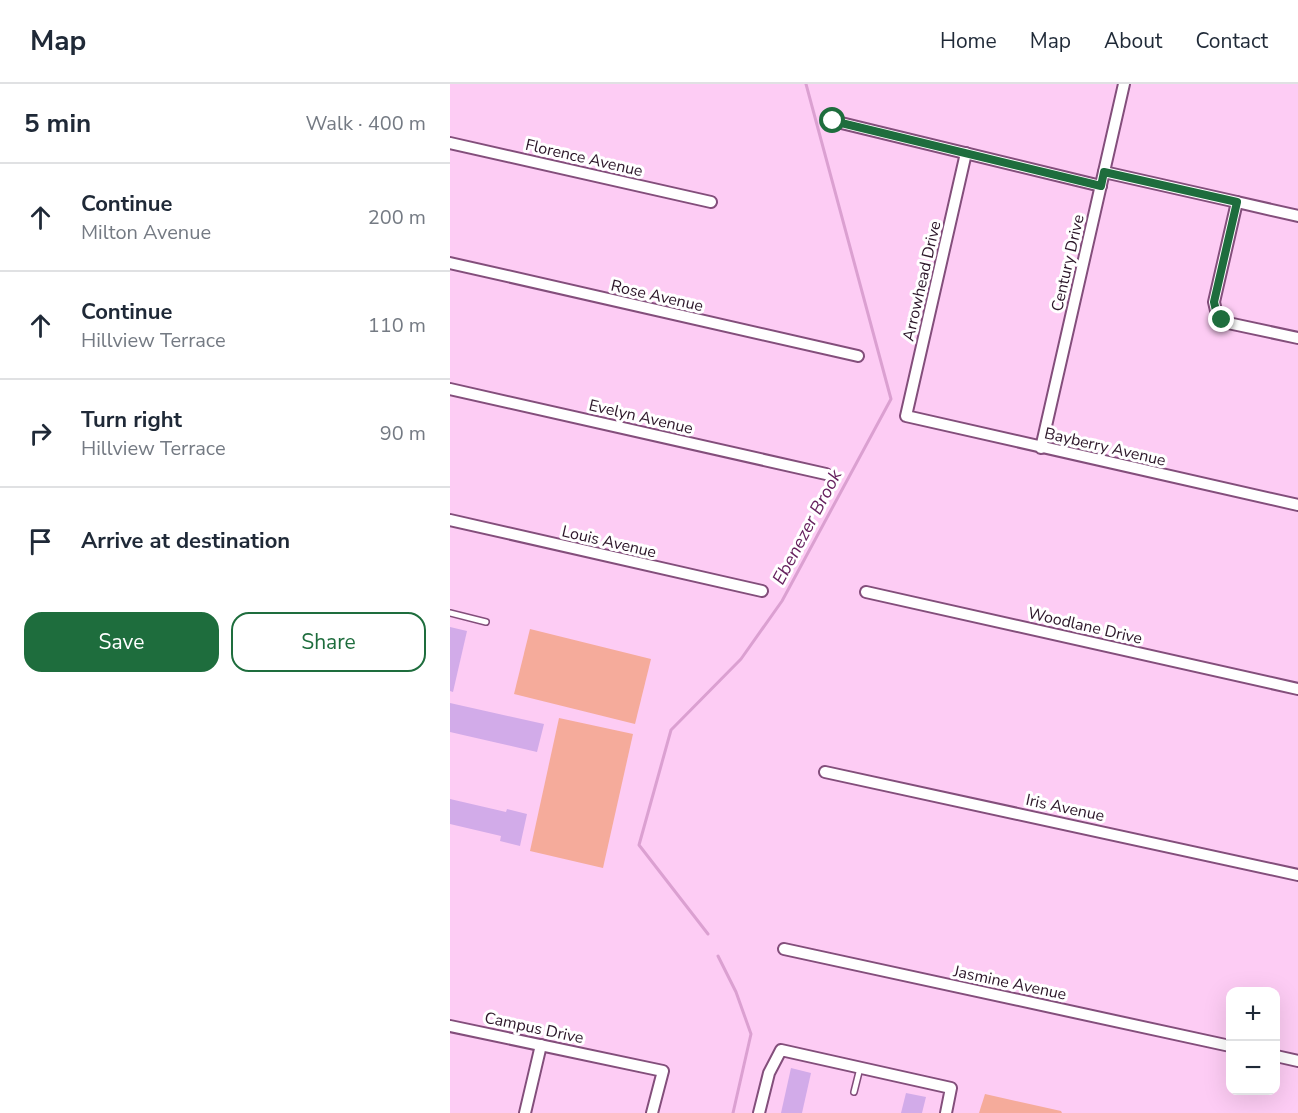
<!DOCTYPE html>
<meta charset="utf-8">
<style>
body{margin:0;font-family:"Nunito Sans",sans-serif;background:#f2f2f3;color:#1f2937}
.controls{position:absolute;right:18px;bottom:18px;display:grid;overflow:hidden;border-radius:12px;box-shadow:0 6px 24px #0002}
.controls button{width:54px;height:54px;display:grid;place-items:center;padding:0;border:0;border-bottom:2px solid #e0e1e3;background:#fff;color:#1f2937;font:30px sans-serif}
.stop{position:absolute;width:18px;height:18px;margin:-14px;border:4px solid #1e6d3d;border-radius:50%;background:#fff}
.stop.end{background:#1e6d3d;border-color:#fff;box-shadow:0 2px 6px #0008}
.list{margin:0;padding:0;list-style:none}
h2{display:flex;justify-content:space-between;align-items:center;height:78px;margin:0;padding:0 24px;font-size:26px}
h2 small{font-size:20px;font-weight:400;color:#747a83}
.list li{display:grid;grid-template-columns:39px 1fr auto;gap:18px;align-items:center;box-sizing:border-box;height:108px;padding:0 24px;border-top:2px solid #e0e1e3}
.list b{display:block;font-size:22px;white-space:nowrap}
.list p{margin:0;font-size:20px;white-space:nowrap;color:#747a83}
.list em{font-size:20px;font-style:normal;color:#747a83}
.actions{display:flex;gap:12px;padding:18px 24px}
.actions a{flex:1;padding:14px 0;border:2px solid #1e6d3d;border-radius:18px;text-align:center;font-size:21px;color:#1e6d3d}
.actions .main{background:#1e6d3d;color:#fff}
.icon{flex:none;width:33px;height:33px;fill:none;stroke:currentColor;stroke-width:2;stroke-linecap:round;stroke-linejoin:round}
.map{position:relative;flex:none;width:848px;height:1029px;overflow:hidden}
header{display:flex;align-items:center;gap:36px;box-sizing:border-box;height:84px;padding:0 30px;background:#fff;border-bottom:2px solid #e0e1e3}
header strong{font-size:28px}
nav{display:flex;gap:33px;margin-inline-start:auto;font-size:21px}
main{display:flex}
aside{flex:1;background:#fff}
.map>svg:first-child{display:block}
.green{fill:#f5ab9b}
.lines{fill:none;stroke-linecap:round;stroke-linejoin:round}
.stream{stroke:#dba0d1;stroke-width:3}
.building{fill:#d2abe9}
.lane-casing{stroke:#834e7b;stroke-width:8}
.street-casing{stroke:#834e7b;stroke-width:14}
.lane{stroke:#fff;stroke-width:5}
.street{stroke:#fff;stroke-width:10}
.route{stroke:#1e6d3d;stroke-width:8}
.labels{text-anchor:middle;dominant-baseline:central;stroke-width:6;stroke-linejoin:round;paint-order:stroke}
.street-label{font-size:16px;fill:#2b1528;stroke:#fff}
.water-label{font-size:18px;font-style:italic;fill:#66215e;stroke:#fff}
</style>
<header>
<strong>Map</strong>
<nav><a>Home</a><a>Map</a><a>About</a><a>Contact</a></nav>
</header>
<main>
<aside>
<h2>5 min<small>Walk · 400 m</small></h2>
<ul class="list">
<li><svg class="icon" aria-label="ahead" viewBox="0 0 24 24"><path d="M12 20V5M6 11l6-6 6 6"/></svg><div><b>Continue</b><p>Milton Avenue</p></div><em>200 m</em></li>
<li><svg class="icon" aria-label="ahead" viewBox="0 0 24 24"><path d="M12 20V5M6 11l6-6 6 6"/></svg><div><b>Continue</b><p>Hillview Terrace</p></div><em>110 m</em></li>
<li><svg class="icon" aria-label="right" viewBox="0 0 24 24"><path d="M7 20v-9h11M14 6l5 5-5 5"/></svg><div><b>Turn right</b><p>Hillview Terrace</p></div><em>90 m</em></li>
<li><svg class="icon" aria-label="arrive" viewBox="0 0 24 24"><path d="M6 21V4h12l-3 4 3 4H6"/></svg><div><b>Arrive at destination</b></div></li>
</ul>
<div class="actions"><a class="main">Save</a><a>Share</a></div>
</aside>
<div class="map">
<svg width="848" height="1029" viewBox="0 0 848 1029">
<rect width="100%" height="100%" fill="#fdccf4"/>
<!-- green -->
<g class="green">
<path d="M80,545L201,575L185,640L64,610Z"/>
<path d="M109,634L183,650L153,784L80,767Z"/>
<path d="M535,1010L611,1027L612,1029H529Z"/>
</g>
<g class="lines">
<!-- stream -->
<g class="stream">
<path d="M258,850L189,761L221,646L291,575L332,517L441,315L356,0"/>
<path d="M268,872L286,908L301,950L283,1029"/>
</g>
</g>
<!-- building -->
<g class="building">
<path d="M0,543L17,547L3,608L0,607Z"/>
<path d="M0,619L94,640L87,668L0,648Z"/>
<path d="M0,715L56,728L57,725L77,730L70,762L50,757L51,752L0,740Z"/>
<path d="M341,984L361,989L352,1029H331Z"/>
<path d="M456,1009L476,1013L472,1029H451Z"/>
</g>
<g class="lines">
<defs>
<g id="lane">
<path d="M0,529L36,538"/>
<path d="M404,1008L410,984"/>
</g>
<g id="street">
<path d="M383,37L651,102"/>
<path d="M0,59L261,118"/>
<path d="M516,69L456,332L848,421"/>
<path d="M654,88L787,118"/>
<path d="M848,132L787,118L764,218L767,231L778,239L848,254"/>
<path d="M0,179L408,272"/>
<path d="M0,305L376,390"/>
<path d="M591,364L674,0"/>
<path d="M0,436L312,507"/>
<path d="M416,508L848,605"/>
<path d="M375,688L848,791"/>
<path d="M334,865L780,962"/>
<path d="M0,942L213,987L202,1029"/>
<path d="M826,972L848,977"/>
<path d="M75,1029L91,961"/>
<path d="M309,1029L319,989L331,966L501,1004L496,1029"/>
</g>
</defs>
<!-- lane casing -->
<use href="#lane" class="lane-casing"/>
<!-- street casing -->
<use href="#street" class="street-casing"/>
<!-- lane -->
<use href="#lane" class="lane"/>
<!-- street -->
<use href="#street" class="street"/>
</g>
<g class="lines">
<!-- route -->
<path class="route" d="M383,37L651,102L654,88L787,118L764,218L767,231L772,236"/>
</g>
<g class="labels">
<!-- street labels -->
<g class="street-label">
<text transform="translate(134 74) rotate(13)">Florence Avenue</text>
<text transform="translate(618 179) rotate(-77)">Century Drive</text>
<text transform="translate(472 197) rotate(-77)">Arrowhead Drive</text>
<text transform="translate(207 212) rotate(13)">Rose Avenue</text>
<text transform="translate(191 333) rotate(13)">Evelyn Avenue</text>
<text transform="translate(655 363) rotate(13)">Bayberry Avenue</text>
<text transform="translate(159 458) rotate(13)">Louis Avenue</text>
<text transform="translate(635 542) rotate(13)">Woodlane Drive</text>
<text transform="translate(615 724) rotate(12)">Iris Avenue</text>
<text transform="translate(560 899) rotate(12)">Jasmine Avenue</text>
<text transform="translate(84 944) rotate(12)">Campus Drive</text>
</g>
<!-- water labels -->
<g class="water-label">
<text transform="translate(357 443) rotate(-62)">Ebenezer Brook</text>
</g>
</g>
</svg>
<div class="controls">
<button>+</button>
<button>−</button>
</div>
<div class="stop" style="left:383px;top:37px"></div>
<div class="stop end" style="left:772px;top:236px"></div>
</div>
</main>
